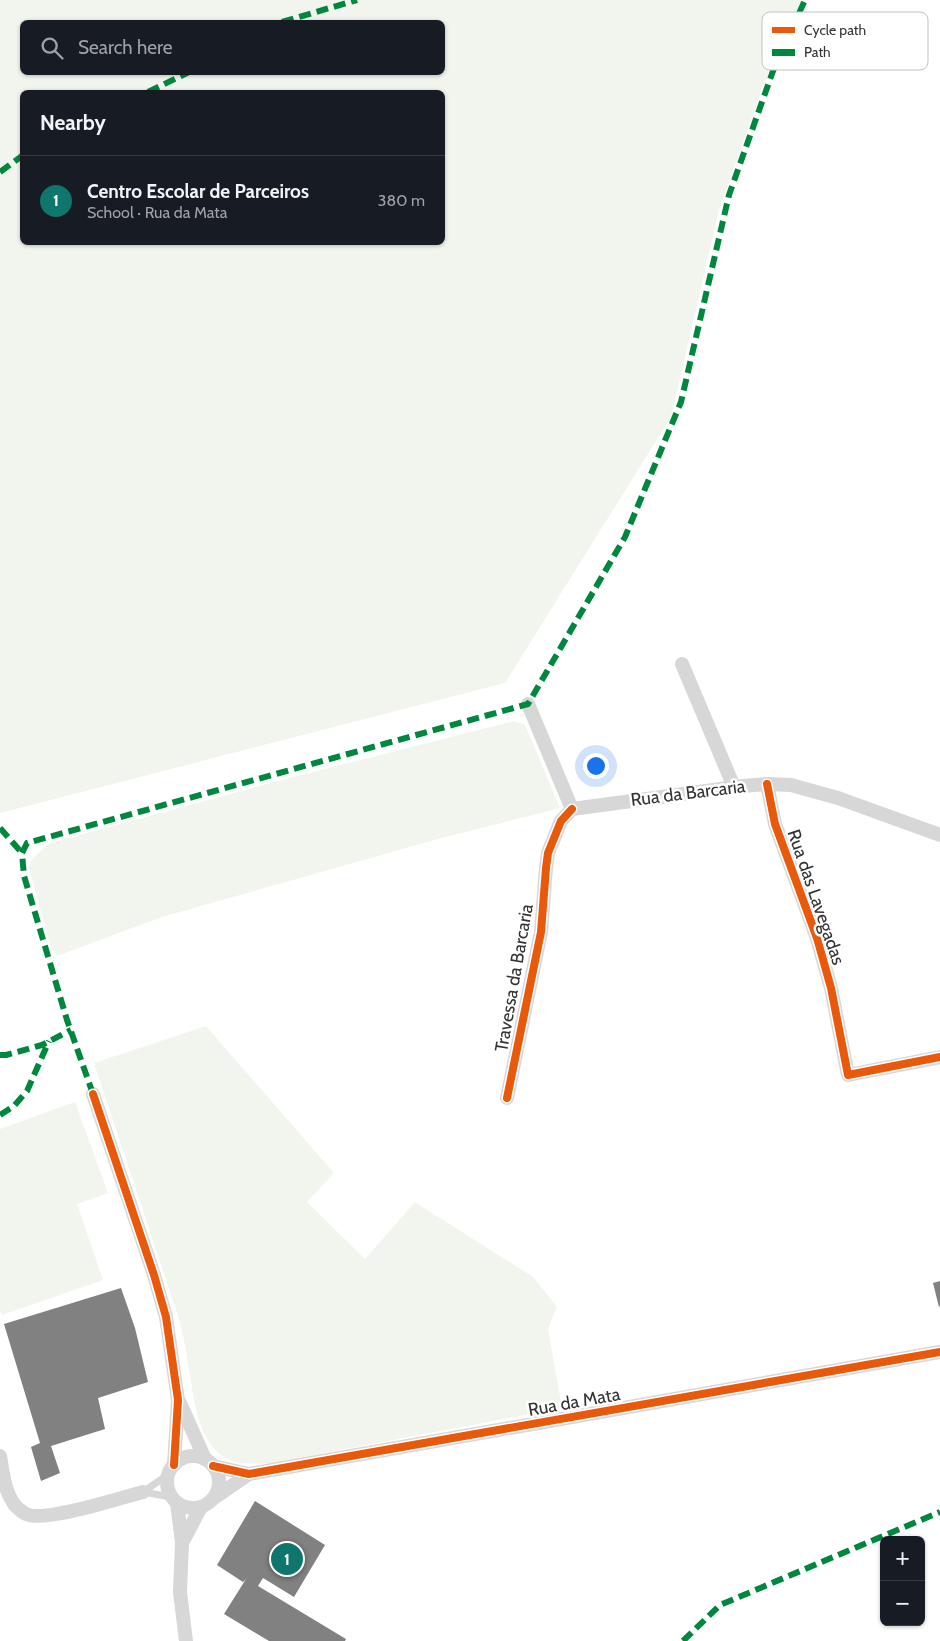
<!DOCTYPE html>
<meta charset="utf-8">
<style>
body{margin:0;font-family:Cabin,sans-serif;background:#20242c;color:#f1f3f6}
.controls{position:absolute;right:15px;bottom:15px;display:grid;overflow:hidden;border-radius:8px;box-shadow:0 1px 4px #0004}
.controls button{width:45px;height:45px;display:grid;place-items:center;padding:0;border:0;border-bottom:1px solid #363941;background:#171b24;color:#f1f3f6;font:25px sans-serif}
.you{position:absolute;left:595px;top:765px;width:18px;height:18px;margin:-12px;border:4px solid #fff;border-radius:50%;background:#1a73e8;box-shadow:0 0 0 8px #1a73e833}
.badge{display:grid;place-items:center;width:32px;height:32px;border-radius:50%;background:#0f766e;color:#fff;font-size:16px;font-weight:700}
.pin{position:absolute;translate:-50% -50%;border:2px solid #fff;box-shadow:0 1px 5px #0006}
.list{margin:0;padding:0;list-style:none}
h2{display:flex;justify-content:space-between;align-items:center;height:65px;margin:0;padding:0 20px;font-size:21px}
h2 small{font-size:16px;font-weight:400;color:#9ea1a6}
.list li{display:grid;grid-template-columns:32px 1fr auto;gap:15px;align-items:center;box-sizing:border-box;height:90px;padding:0 20px;border-top:1px solid #363941}
.list b{display:block;font-size:19px;white-space:nowrap}
.list p{margin:0;font-size:16px;white-space:nowrap;color:#9ea1a6}
.list em{font-size:16px;font-style:normal;color:#9ea1a6}
.icon{flex:none;width:28px;height:28px;fill:none;stroke:currentColor;stroke-width:2;stroke-linecap:round;stroke-linejoin:round}
.map{position:relative;flex:none;width:940px;height:1641px;overflow:hidden}
.search{position:absolute;background:#171b24;box-shadow:0 1px 4px #0004;left:20px;top:20px;width:425px;height:55px;display:flex;align-items:center;gap:12px;box-sizing:border-box;padding:0 18px;border-radius:8px;color:#9ea1a6;font-size:19px}
.panel{position:absolute;background:#171b24;box-shadow:0 1px 4px #0004;left:20px;top:90px;width:425px;height:155px;border-radius:8px}
.map>svg:first-child{display:block}
.green{fill:#f1f5ed;fill-rule:evenodd}
.building{fill:#818181}
.lines{fill:none;stroke-linecap:round;stroke-linejoin:round}
.lane{stroke:#d7d7d7;stroke-width:7}
.street{stroke:#d7d7d7;stroke-width:14}
.quiet{stroke:#00873e;stroke-width:6;stroke-dasharray:12 6;stroke-linecap:butt}
.cycleway-casing{stroke:#fff;stroke-width:11}
.cycleway{stroke:#e8590c;stroke-width:8}
.labels{text-anchor:middle;dominant-baseline:central;stroke-width:5;stroke-linejoin:round;paint-order:stroke}
.street-label{font-size:18px;fill:#333;stroke:#fff}
.key{fill:#fff;stroke:#c2c2c2;stroke-width:1}
.key-label{font-size:14px;fill:#333}
</style>
<div class="map">
<svg width="940" height="1641" viewBox="0 0 940 1641">
<rect width="100%" height="100%" fill="#fff"/>
<!-- green -->
<g class="green">
<path d="M0,0H801L792,22L763,86L719,210L671,417L505,683L0,813ZM442,22V72H22V22ZM442,92V242H22V92Z"/>
<path d="M514,721L525,725L560,808L434,840L162,917L57,956L51,948L29,868L32,859L50,843L274,782Z"/>
<path d="M206,1026L334,1173L307,1202L365,1259L415,1202L533,1277L557,1307L548,1329L562,1408L272,1463C259,1463 239,1466 227,1459C195,1440 194,1395 188,1363C186,1349 183,1335 180,1322L94,1063Z"/>
<path d="M75,1102L108,1193L77,1204L103,1280L2,1315L0,1310V1129Z"/>
</g>
<!-- building -->
<g class="building">
<path d="M940,1281V1306L939,1307L933,1283Z"/>
<path d="M121,1288L135,1328L148,1382L98,1398L105,1429L51,1446L60,1473L41,1481L31,1447L40,1443L4,1324Z"/>
<path d="M255,1501L325,1545L294,1597L263,1578L258,1586L346,1639L345,1641H269L224,1614L246,1579L243,1582L217,1565Z"/>
</g>
<g class="lines">
<!-- lane -->
<g class="lane">
<path d="M143,1492L169,1474"/>
<path d="M143,1492L171,1497"/>
</g>
<!-- street -->
<g class="street">
<path d="M682,664L734,787"/>
<path d="M528,704L572,809"/>
<path d="M767,784L775,824L817,938L831,988L848,1075L940,1057"/>
<path d="M572,809L743,786L767,784L791,785L838,798L940,835"/>
<path d="M93,1094L154,1275L166,1317L178,1400L174,1465"/>
<path d="M507,1098L541,932L546,868L548,853L561,821L572,809"/>
<path d="M180,1403L205,1459"/>
<circle cx="193" cy="1482" r="26"/>
<path d="M0,1456C3,1472 4,1490 14,1504C16,1507 22,1512 26,1514C44,1523 120,1498 143,1492"/>
<path d="M213,1466L249,1474L940,1352"/>
<path d="M214,1498L249,1474"/>
<path d="M177,1503L182,1543L180,1592L186,1641"/>
<path d="M182,1543L201,1507"/>
</g>
<!-- quiet -->
<g class="quiet">
<path d="M282,22L357,0"/>
<path d="M148,92L189,72"/>
<path d="M0,172L22,156"/>
<path d="M0,828L22,853"/>
<path d="M0,1055H6L42,1045L71,1030"/>
<path d="M93,1094L67,1020L24,876L22,853L27,843L528,704L625,537L681,402L729,195L773,71L805,0"/>
<path d="M0,1115L14,1106L27,1091L49,1041"/>
<path d="M683,1641L720,1605L940,1512"/>
</g>
<defs>
<g id="cycleway">
<path d="M767,784L775,824L817,938L831,988L848,1075L940,1057"/>
<path d="M93,1094L154,1275L166,1317L178,1400L174,1465"/>
<path d="M507,1098L541,932L546,868L548,853L561,821L572,809"/>
<path d="M213,1466L249,1474L940,1352"/>
</g>
</defs>
<!-- cycleway casing -->
<use href="#cycleway" class="cycleway-casing"/>
<!-- cycleway -->
<use href="#cycleway" class="cycleway"/>
</g>
<g class="labels">
<!-- street labels -->
<g class="street-label">
<text transform="translate(688 793) rotate(-7)">Rua da Barcaria</text>
<text transform="translate(816 897) rotate(71)">Rua das Lavegadas</text>
<text transform="translate(514 978) rotate(-80)">Travessa da Barcaria</text>
<text transform="translate(574 1402) rotate(-10)">Rua da Mata</text>
</g>
</g>
<!-- legend -->
<rect x="762" y="12" width="166" height="58" rx="8" class="key"/>
<rect x="772" y="27" width="23" height="6" fill="#e8590c"/>
<rect x="772" y="49" width="23" height="7" fill="#00873e"/>
<g class="key-label">
<text x="804" y="35">Cycle path</text>
<text x="804" y="57">Path</text>
</g>
</svg>
<div class="controls">
<button>+</button>
<button>−</button>
</div>
<div class="you"></div>
<div class="pin badge" style="left:287px;top:1559px">1</div>
<div class="search"><svg class="icon" aria-label="search" viewBox="0 0 24 24"><circle cx="10" cy="10" r="6"/><path d="M15 15l6 6"/></svg>Search here</div>
<section class="panel">
<h2>Nearby<small></small></h2>
<ul class="list">
<li><span class="badge">1</span><div><b>Centro Escolar de Parceiros</b><p>School · Rua da Mata</p></div><em>380 m</em></li>
</ul>
</section>
</div>
